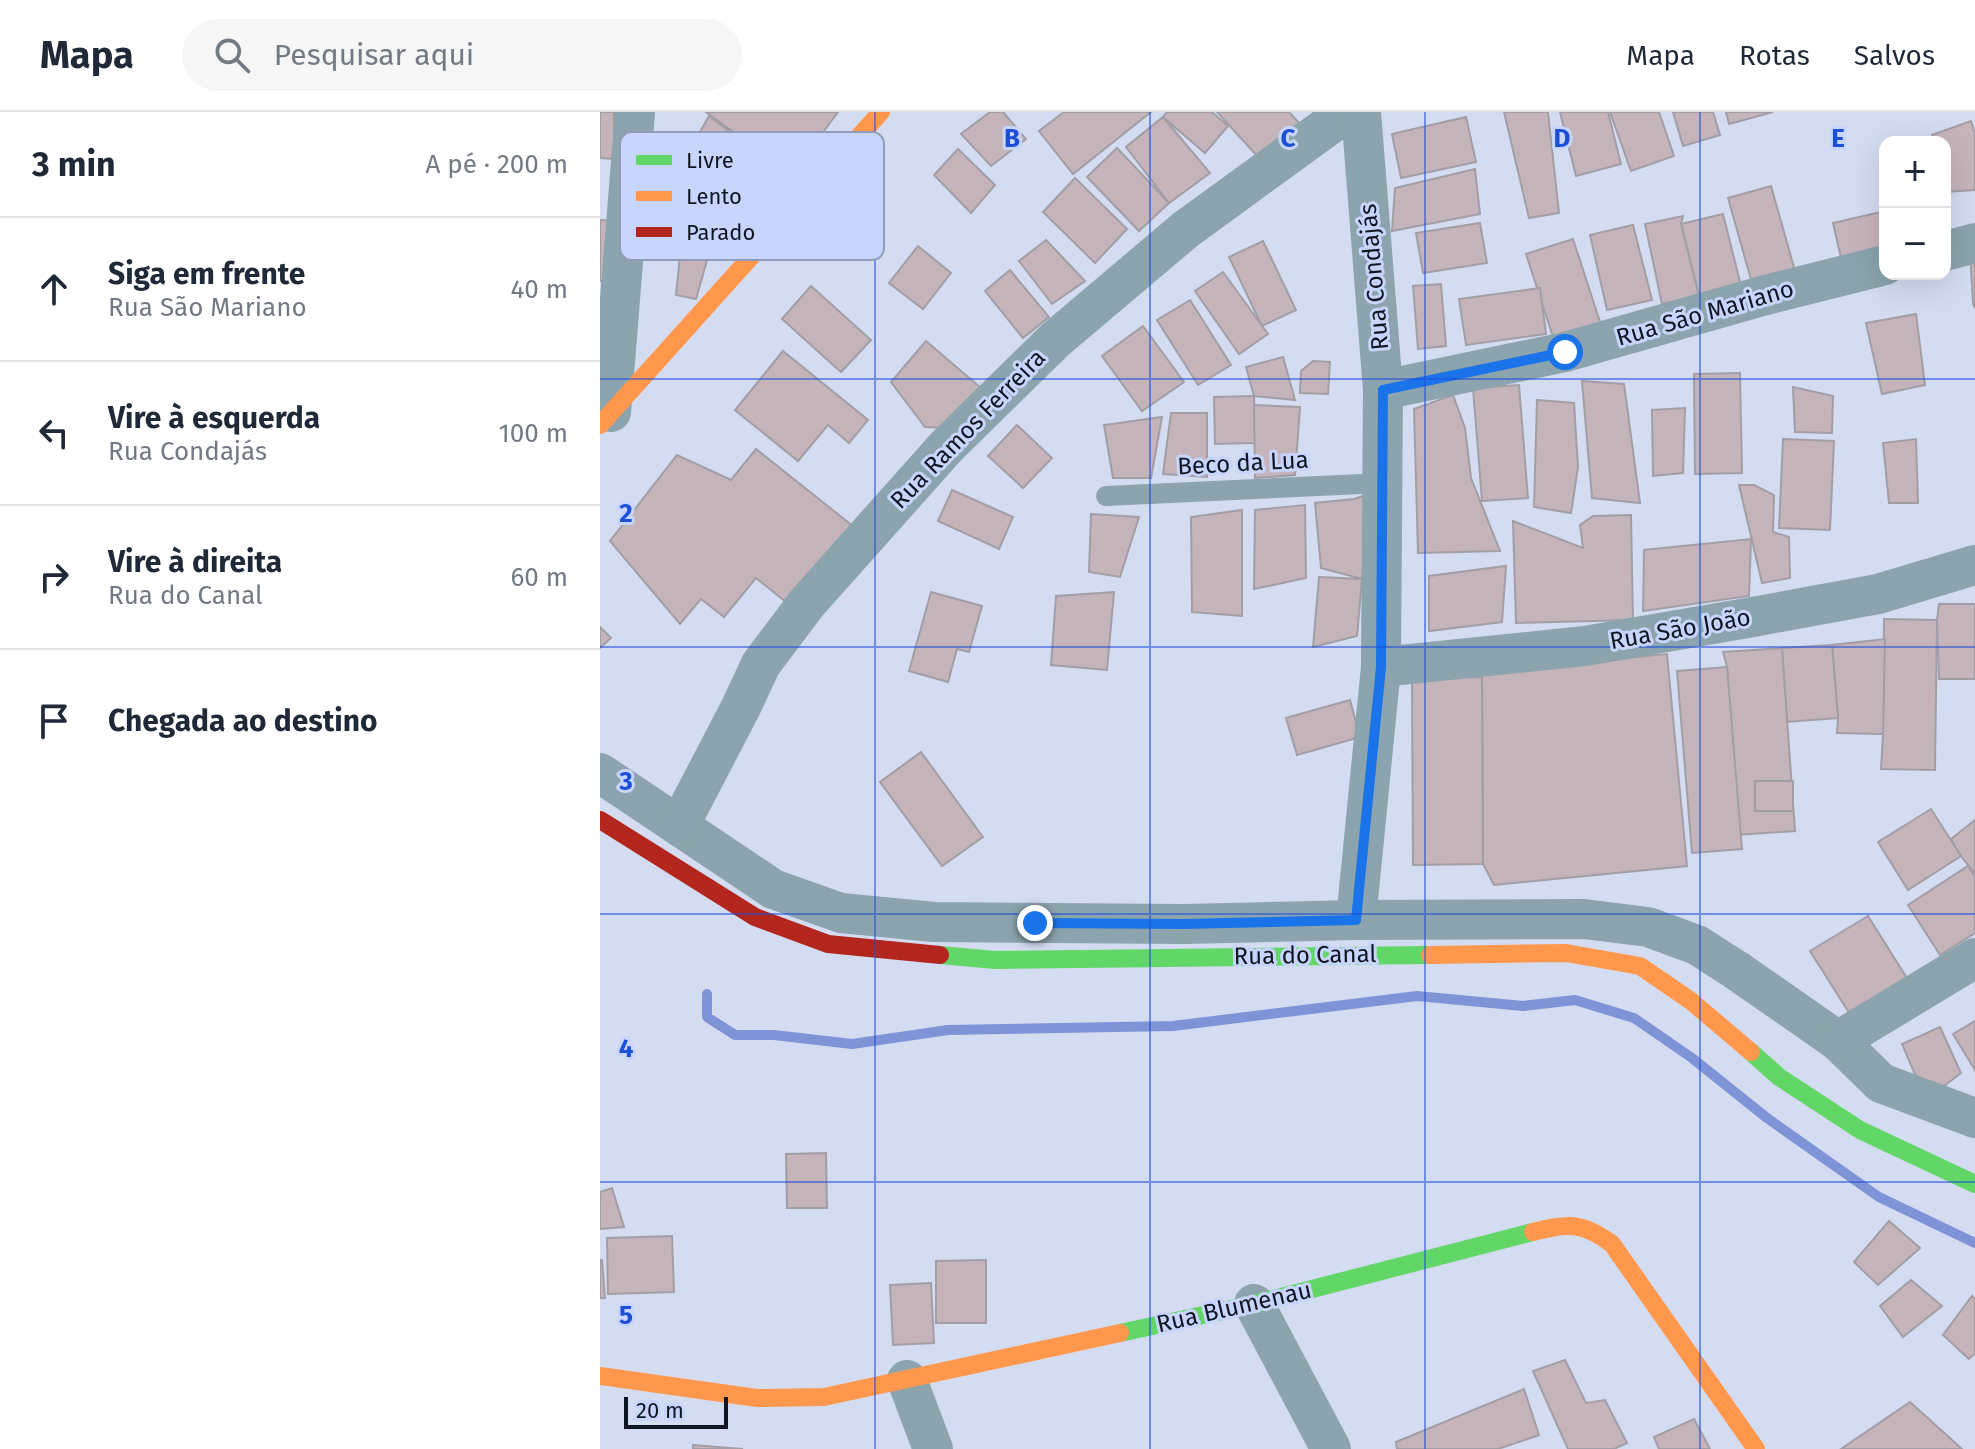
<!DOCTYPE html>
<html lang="pt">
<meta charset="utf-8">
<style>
body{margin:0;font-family:"Fira Sans",sans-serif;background:#f6f6f7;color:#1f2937}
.controls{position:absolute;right:24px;top:24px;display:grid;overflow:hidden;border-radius:16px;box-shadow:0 8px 32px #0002}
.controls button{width:72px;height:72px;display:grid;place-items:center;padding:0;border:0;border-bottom:2px solid #e0e1e3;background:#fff;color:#1f2937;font:40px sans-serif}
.scale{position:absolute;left:24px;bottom:20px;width:104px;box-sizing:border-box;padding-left:8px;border:4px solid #101522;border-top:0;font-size:22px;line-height:28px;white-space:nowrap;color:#101522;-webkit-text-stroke:6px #c8d6fd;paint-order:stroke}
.stop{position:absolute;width:24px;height:24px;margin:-18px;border:6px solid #1a73e8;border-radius:50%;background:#fff}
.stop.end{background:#1a73e8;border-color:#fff;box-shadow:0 2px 8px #0008}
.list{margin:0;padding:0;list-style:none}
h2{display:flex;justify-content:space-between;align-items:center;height:104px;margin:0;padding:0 32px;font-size:34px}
h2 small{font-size:26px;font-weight:400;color:#747a83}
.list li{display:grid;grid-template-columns:52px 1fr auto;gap:24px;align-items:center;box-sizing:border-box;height:144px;padding:0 32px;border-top:2px solid #e0e1e3}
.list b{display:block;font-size:30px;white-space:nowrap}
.list p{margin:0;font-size:26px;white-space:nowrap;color:#747a83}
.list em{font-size:26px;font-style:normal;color:#747a83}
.icon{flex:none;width:44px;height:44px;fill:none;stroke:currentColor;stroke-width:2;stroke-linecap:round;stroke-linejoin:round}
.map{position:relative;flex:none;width:1375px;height:1337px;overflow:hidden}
header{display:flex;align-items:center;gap:48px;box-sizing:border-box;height:112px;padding:0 40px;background:#fff;border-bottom:2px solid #e0e1e3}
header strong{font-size:38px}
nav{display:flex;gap:44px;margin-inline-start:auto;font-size:28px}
.search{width:560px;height:72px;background:#f6f6f7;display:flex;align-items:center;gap:20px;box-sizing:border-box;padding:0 28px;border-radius:44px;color:#747a83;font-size:30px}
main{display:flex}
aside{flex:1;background:#fff}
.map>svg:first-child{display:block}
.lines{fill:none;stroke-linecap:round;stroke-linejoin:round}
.stream{stroke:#7f94d6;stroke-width:10}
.building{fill:#c6b4bb;stroke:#a29ea6;stroke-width:2}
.lane{stroke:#8ba4ad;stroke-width:20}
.street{stroke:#8ba4ad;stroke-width:40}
.fast{stroke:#63d668;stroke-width:18}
.slow{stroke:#ff974d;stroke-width:18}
.jam{stroke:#b3261e;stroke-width:18}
.route{stroke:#1a73e8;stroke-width:10}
.grid{fill:none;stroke:#1d4ed8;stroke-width:2;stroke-opacity:0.55}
.labels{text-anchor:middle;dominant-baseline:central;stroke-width:6;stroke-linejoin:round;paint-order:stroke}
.street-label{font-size:24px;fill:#101522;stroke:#c8d6fd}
.key{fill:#c8d6fd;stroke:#919cbb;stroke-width:2}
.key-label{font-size:22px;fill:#101522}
.grid-label{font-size:26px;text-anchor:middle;font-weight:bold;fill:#1d4ed8;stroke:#c8d6fd;stroke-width:6;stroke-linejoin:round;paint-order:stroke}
</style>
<header>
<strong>Mapa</strong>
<div class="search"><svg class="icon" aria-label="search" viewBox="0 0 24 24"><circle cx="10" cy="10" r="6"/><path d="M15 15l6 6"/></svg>Pesquisar aqui</div>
<nav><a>Mapa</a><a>Rotas</a><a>Salvos</a></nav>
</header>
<main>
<aside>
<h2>3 min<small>A pé · 200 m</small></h2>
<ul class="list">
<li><svg class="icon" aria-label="ahead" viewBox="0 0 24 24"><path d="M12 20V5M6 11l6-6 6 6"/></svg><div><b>Siga em frente</b><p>Rua São Mariano</p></div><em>40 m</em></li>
<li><svg class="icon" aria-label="left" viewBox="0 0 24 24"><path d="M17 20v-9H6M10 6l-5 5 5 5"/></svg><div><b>Vire à esquerda</b><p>Rua Condajás</p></div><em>100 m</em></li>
<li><svg class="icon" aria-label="right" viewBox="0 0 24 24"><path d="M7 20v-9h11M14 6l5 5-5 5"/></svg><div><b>Vire à direita</b><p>Rua do Canal</p></div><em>60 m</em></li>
<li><svg class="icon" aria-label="arrive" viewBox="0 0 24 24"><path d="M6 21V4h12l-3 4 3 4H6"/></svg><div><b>Chegada ao destino</b></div></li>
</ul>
</aside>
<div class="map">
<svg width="1375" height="1337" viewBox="0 0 1375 1337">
<rect width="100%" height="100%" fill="#d4dcf1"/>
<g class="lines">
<!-- stream -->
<path class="stream" d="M107,882V905L135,923H174L252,932L348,918L573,914L817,884L923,894L975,888L1034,906L1092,946L1167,1006L1279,1085L1375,1131"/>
</g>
<!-- building -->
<g class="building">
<path d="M0,0H14V47L0,46Z"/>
<path d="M106,0H238L153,115L78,59L109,4L130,20L123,31L146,48L155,36Z"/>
<path d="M390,0H403L426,27L391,54L361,22Z"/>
<path d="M464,0H551L473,62L439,19Z"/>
<path d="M567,0H612L628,14L605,41L563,5Z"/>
<path d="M617,0H689L699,11L659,46Z"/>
<path d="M904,0H948L959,101L929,106Z"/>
<path d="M960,0H1008L1021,52L976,64Z"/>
<path d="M1010,0H1059L1074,44L1031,59Z"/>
<path d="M1073,0H1113L1120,23L1083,34Z"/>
<path d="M1126,0H1173L1129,12Z"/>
<path d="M563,5L610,61L569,91L526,35Z"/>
<path d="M866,5L876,50L801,66L792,22Z"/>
<path d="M1371,9L1375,21V78L1345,80V30H1334L1332,23Z"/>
<path d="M517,36L569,91L539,119L487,65Z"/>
<path d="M358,37L395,73L371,101L334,63Z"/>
<path d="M875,57L880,102L792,119L795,76Z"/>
<path d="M475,66L527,117L495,151L443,100Z"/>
<path d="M1171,74L1195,159L1152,171L1128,86Z"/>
<path d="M1285,99V140L1242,150L1233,111Z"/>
<path d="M1123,102L1141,174L1099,184L1081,112Z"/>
<path d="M1083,104L1081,112L1099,184L1062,192L1045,112Z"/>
<path d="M0,108L16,109L15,169H0Z"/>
<path d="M880,111L887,151L823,161L816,121Z"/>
<path d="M1033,113L1052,188L1007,198L990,123Z"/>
<path d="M83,114L111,134L96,187L76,183Z"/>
<path d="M973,127L1001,213L954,228L926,142Z"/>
<path d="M446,128L485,169L452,192L419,149Z"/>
<path d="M663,129L696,198L662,214L629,145Z"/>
<path d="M318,134L351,161L323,197L289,171Z"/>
<path d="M1375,138V196L1373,192L1370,139Z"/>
<path d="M410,158L449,205L423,226L385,179Z"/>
<path d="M623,160L668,222L639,242L595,179Z"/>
<path d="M841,172L846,234L818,237L813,174Z"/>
<path d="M211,174L271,228L241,260L182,207Z"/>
<path d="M940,176L946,222L866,233L859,187Z"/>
<path d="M590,188L631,253L598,273L557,208Z"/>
<path d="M1316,202L1325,273L1282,282L1266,211Z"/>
<path d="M543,214L584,270L542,299L502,244Z"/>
<path d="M326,229L381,276L346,316L325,315L291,270Z"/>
<path d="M183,239L268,308L249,331L228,313L198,349L135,298Z"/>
<path d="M683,245L695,288L654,284L646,255Z"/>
<path d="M713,249L730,250L728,282L700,281L701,259Z"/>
<path d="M1140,261L1142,361L1095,362L1094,262Z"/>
<path d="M982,269L1024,272L1040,391L992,386Z"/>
<path d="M919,273L928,386L882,389L873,276Z"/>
<path d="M1193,275L1233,284L1232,321L1195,320Z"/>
<path d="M853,283L865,316L871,366L900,439L818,441L814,297Z"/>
<path d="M654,284L655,331L615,332L614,285Z"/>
<path d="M937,288L974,291L978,355L971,401L934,395Z"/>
<path d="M654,293L700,295L695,363L655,366Z"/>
<path d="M1085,296L1083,361L1053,364L1052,298Z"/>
<path d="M571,301H607V365L563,362Z"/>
<path d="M562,305L551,366H513L504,313Z"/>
<path d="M417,313L452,346L423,376L388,344Z"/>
<path d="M1183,327L1234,329L1230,418L1179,416Z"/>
<path d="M1316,327L1318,391H1289L1283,331Z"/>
<path d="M156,337L254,415L191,494L156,466L124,505L101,487L80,512L10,429L77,343L131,368Z"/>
<path d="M1139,373H1154L1174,383L1173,420L1189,425L1190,466L1162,471Z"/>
<path d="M352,378L413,405L399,437L338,409Z"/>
<path d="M769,382L762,467L721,456L715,391L754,387Z"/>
<path d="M705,393L706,466L654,477L655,398Z"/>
<path d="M642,398V504L592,500L591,405Z"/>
<path d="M491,402L539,405L520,465L489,460Z"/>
<path d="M1031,403L1033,508L916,511L913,409L983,436L980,413L993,404Z"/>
<path d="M1151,427L1149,484L1043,499L1044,438Z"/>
<path d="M906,454L902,510L829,519V464Z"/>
<path d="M719,465L762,467L757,524L713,535Z"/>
<path d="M331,480L382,494L369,540L357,537L348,570L309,559Z"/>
<path d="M514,480L507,558L451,553L456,484Z"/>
<path d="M1339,492H1375V567H1339L1337,508Z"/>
<path d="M1284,507L1337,508L1335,658L1281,657L1283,622Z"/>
<path d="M0,515L11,526L0,536Z"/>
<path d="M1285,527L1283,622L1237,621L1238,606L1232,533Z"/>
<path d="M1232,533L1238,606L1186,610L1182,536Z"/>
<path d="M1182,536L1195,719L1136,723L1127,555L1123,540Z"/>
<path d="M1067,542L1087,754L894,773L883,752L882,565L874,561Z"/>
<path d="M1127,555L1142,737L1092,741L1077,559Z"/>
<path d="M882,565L883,752L813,753L812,566Z"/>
<path d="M750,588L760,625L697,643L686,606Z"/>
<path d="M321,640L383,725L342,754L280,670Z"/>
<rect x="1155" y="669" width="38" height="30"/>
<path d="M1331,697L1361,744L1308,778L1278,730Z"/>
<path d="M1375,708V762L1361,744L1351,727Z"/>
<path d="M1368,754L1375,765V821L1340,843L1308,793Z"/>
<path d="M1268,804L1310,871L1253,907L1210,839Z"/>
<path d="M1375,909V958L1353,922Z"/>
<path d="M1340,915L1361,961L1326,988L1302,932Z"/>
<path d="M226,1041L227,1096H187L186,1042Z"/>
<path d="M12,1076L24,1115L0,1117V1080Z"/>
<path d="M1289,1109L1320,1136L1278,1173L1254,1150Z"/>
<path d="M72,1124L74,1180L8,1182L7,1126Z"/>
<path d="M0,1148H2L5,1186H0Z"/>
<path d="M386,1148V1211H336V1149Z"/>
<path d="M1311,1168L1342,1194L1303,1225L1280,1194Z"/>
<path d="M331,1171L334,1231L293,1233L290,1173Z"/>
<path d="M1372,1184L1375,1187V1241L1369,1247L1343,1223Z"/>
<path d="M965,1248L986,1291L1005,1288L1027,1331L1014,1337H968L933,1259Z"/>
<path d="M924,1277L939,1323L898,1337H797L796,1330Z"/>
<path d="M1310,1290L1362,1337H1241Z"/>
<path d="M1094,1307L1110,1337H1059L1054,1325Z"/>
<path d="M93,1333L143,1337H93Z"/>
</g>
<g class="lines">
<!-- lane -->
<path class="lane" d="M506,384L783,371"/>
<!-- street -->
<g class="street">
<path d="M1345,139L1375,131"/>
<path d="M783,278L965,240L1162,184L1285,153"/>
<path d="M11,300L35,0"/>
<path d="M781,555L985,534L1153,505L1278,482L1375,453"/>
<path d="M0,661L173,777L241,801L334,810L584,812L756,808L984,807L1048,815L1097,833L1136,858L1238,929L1281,971L1375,1006"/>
<path d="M79,714L141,595L161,552L207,491L346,335L455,228L585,118L747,0"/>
<path d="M756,808L781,555L783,278L761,0"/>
<path d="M1238,929L1375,846"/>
<path d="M654,1192L731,1337"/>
<path d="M307,1268L333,1337"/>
</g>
<!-- fast -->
<g class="fast">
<path d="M340,843L395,848L830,843"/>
<path d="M1151,940L1179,965L1260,1018L1375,1072"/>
<path d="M520,1221L654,1192L933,1120"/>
</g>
<!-- slow -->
<g class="slow">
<path d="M0,313L281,0"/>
<path d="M830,843L966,841L1040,854L1091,889L1151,940"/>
<path d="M933,1120C967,1111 983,1110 1012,1132L1156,1337"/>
<path d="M0,1264L157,1286L224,1285L520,1221"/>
</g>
<!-- jam -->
<path class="jam" d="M0,708L155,805L228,832L340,843"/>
</g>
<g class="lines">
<!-- route -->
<path class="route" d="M435,811L584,812L756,808L781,555L783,278L965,240"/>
</g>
<!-- grid -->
<path class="grid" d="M275,0V1337M550,0V1337M825,0V1337M1100,0V1337M0,267H1375M0,535H1375M0,802H1375M0,1070H1375"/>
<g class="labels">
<!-- street labels -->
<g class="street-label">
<text transform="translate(774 165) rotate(-95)">Rua Condajás</text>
<text transform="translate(1105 201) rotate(-16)">Rua São Mariano</text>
<text transform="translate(368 317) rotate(-46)">Rua Ramos Ferreira</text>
<text transform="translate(643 351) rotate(-3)">Beco da Lua</text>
<text transform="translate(1080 517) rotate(-10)">Rua São João</text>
<text transform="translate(705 843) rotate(-1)">Rua do Canal</text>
<text transform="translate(634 1195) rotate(-13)">Rua Blumenau</text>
</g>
</g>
<!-- legend -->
<rect x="20" y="20" width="264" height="128" rx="12" class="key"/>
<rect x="36" y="43" width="36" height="10" fill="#63d668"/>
<rect x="36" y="79" width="36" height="10" fill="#ff974d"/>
<rect x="36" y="115" width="36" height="10" fill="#b3261e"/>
<g class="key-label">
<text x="86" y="56">Livre</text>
<text x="86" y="92">Lento</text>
<text x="86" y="128">Parado</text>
</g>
<g class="grid-label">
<text x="412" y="35">B</text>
<text x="688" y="35">C</text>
<text x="962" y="35">D</text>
<text x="1238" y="35">E</text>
<text x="26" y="410">2</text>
<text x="26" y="678">3</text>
<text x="26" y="945">4</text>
<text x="26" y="1212">5</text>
</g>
</svg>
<div class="controls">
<button>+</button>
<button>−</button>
</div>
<div class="scale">20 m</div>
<div class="stop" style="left:965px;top:240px"></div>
<div class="stop end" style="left:435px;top:811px"></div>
</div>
</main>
